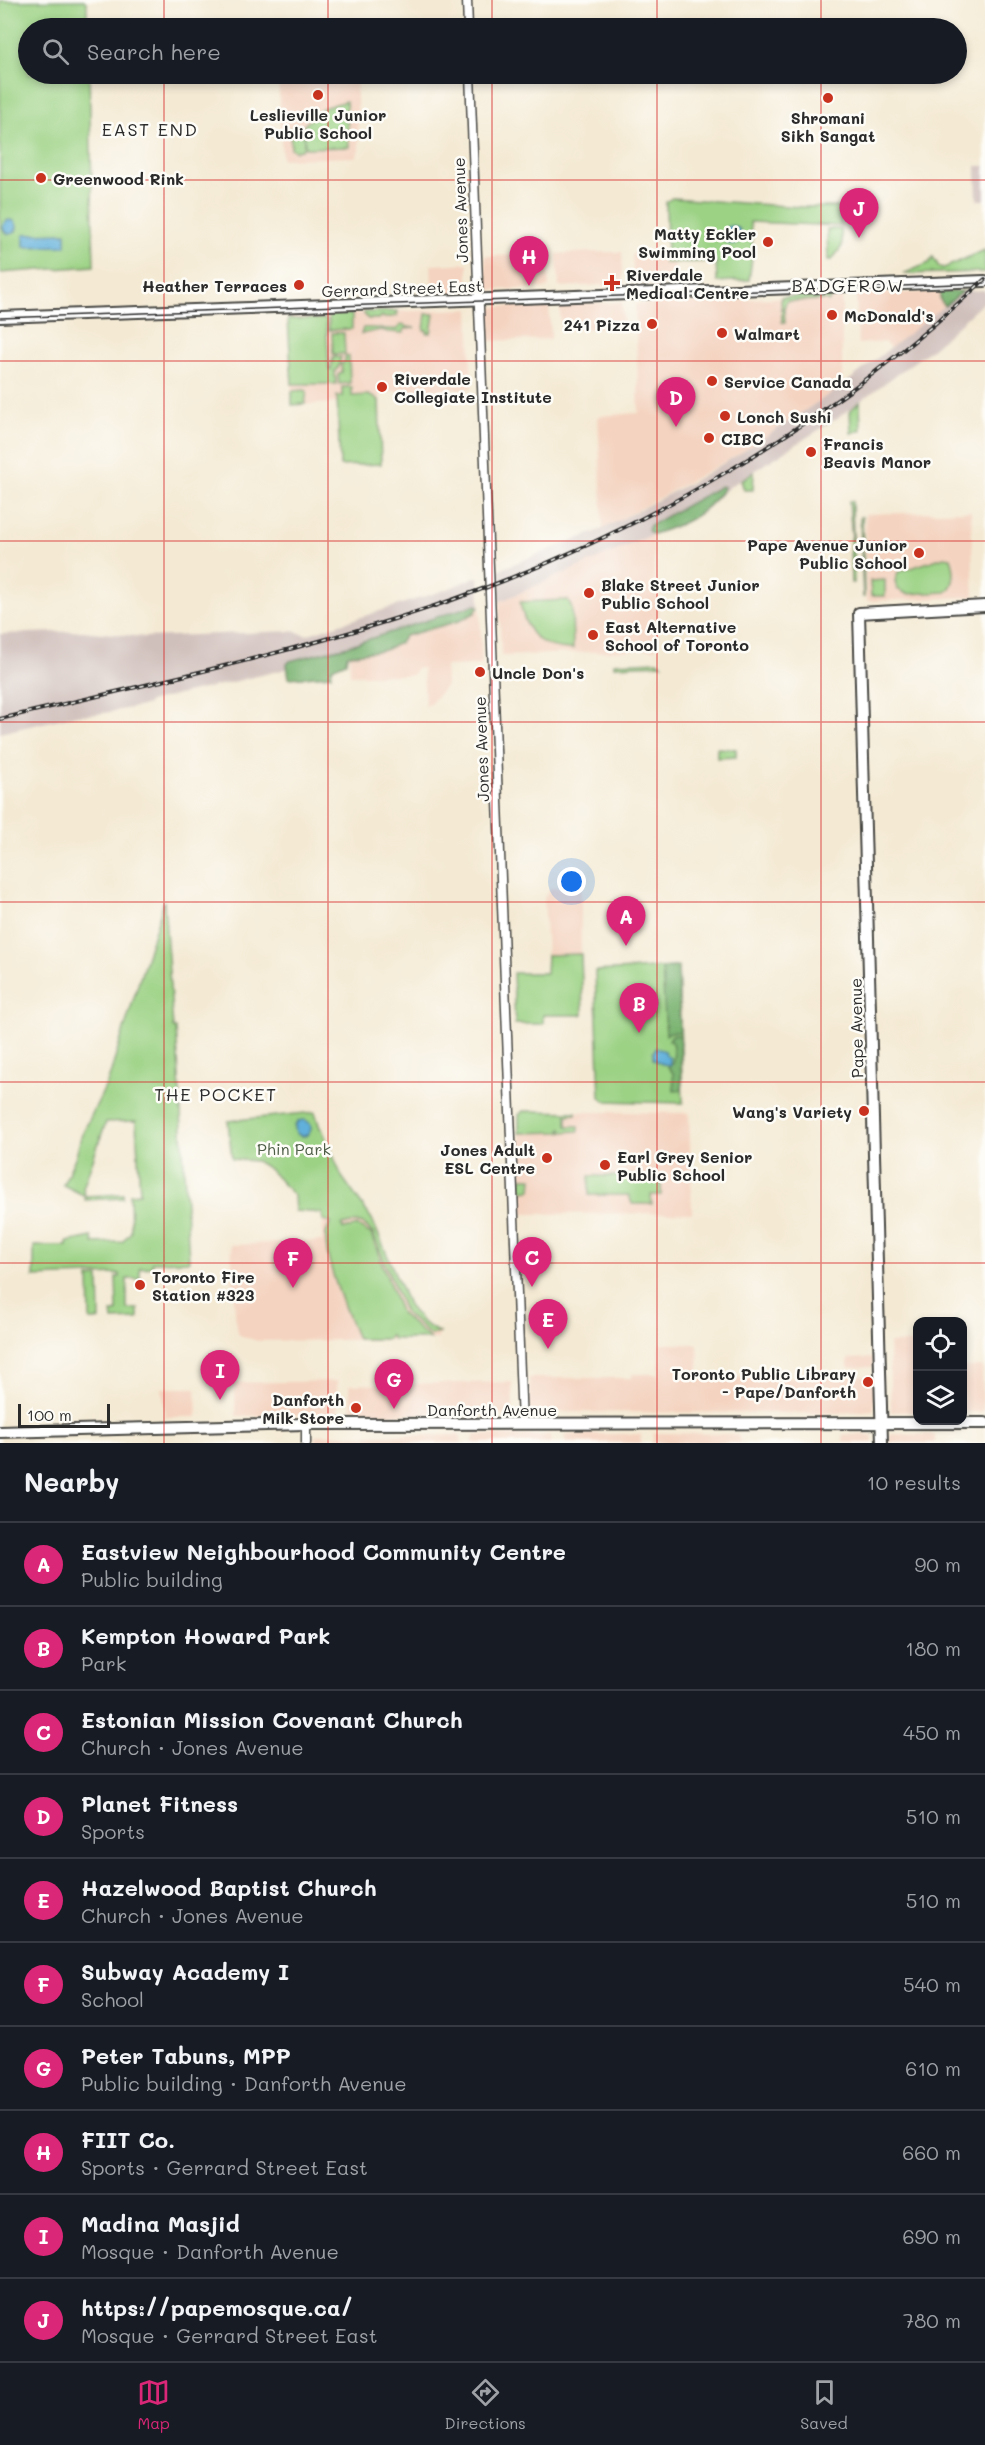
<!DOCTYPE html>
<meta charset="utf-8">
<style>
body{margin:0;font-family:Mali,sans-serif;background:#20242c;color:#f1f3f6}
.controls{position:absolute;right:18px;bottom:18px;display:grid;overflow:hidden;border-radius:12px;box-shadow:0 3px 9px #0003}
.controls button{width:54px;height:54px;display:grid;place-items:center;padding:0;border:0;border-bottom:2px solid #363941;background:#171b24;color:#f1f3f6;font:30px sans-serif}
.scale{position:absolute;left:18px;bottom:15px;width:92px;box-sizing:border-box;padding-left:6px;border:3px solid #2b2b2b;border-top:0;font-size:16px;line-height:21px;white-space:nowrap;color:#2b2b2b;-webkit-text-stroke:4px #fdfcf7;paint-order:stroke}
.you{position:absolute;left:572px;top:882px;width:21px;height:21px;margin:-15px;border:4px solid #fff;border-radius:50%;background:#1a73e8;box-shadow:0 0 0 9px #1a73e833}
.badge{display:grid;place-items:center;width:39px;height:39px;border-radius:50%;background:#db2777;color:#fff;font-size:20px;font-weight:700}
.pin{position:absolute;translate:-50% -50px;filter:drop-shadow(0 2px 3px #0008)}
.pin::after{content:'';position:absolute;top:32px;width:21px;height:18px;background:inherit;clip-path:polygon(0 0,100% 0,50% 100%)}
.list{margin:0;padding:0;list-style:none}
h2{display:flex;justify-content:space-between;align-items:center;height:78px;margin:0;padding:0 24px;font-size:26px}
h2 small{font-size:20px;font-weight:400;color:#9ea1a6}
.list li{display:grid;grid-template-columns:39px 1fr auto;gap:18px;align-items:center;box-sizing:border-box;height:84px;padding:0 24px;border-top:2px solid #363941}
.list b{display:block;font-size:22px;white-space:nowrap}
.list p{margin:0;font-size:20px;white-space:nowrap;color:#9ea1a6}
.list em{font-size:20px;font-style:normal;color:#9ea1a6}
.icon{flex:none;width:33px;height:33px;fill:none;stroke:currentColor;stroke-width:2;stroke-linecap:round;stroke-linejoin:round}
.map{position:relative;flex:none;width:985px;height:1443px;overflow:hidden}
.search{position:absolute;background:#171b24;box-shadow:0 3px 9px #0003;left:18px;right:18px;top:18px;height:66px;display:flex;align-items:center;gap:15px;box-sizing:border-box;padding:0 21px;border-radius:33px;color:#9ea1a6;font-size:22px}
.sheet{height:918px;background:#171b24}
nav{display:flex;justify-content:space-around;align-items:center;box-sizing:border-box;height:84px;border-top:2px solid #363941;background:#171b24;font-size:16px;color:#9ea1a6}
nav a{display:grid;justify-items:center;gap:3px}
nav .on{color:#db2777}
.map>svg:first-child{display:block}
.built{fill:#f4d3c0}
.industrial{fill:#d0c0bc}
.green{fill:#9bd284;stroke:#637e58;stroke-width:1.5}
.forest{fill:#7cb472;stroke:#54704e;stroke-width:1.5}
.water{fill:#61b0db;stroke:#466e83;stroke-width:1.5}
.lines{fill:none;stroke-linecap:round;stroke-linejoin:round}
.minor-casing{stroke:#494844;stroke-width:11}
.major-casing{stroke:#494844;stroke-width:14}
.minor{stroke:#fff;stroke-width:8}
.major{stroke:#fff;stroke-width:10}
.tram{stroke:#2b2b2b;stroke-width:1.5}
.rail-casing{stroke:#2b2b2b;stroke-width:4}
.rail{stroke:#fdfcf7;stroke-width:1.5;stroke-dasharray:4.5;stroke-linecap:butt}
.grid{fill:none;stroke:#d62828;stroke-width:1.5;stroke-opacity:0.55}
.poi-dot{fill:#c8321e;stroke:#fdfcf7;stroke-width:2}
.labels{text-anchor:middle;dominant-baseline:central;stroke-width:5;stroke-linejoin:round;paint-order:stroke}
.poi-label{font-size:16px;font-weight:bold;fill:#2b2b2b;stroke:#fdfcf7;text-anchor:start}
.street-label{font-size:16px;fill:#2b2b2b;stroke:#fdfcf7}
.park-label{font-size:16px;fill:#4d5d46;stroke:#fdfcf7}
.neighbourhood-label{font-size:18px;letter-spacing:1.5px;fill:#2b2b2b;stroke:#fdfcf7}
</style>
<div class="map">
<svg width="985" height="1443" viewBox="0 0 985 1443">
<rect width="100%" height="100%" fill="#fdfcf7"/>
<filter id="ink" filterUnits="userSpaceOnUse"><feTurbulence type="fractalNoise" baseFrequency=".0167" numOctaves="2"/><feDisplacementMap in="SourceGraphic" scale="12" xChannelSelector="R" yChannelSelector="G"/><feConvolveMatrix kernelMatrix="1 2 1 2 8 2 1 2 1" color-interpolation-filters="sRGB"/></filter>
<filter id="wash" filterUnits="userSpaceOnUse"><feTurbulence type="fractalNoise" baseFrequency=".008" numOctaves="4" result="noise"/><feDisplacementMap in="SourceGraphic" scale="24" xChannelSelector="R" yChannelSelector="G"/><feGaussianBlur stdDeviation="1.35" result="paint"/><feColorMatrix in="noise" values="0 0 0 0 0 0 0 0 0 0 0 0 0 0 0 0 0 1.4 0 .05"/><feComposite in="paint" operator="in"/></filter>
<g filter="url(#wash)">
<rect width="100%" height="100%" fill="#f4ead4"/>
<!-- built -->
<g class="built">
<path d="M354,19V28H276L275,21Z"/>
<path d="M278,74H356L359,150L356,157L282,159Z"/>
<path d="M591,252H622L623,284L559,287L557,254Z"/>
<path d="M547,254L549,286L547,288L488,290L487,288L485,256Z"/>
<path d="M632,254H663L664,263H674L675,283L634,284Z"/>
<path d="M468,263V293L432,294L431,265Z"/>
<path d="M940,292V300L945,306L891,348L884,342L858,344L856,294Z"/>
<path d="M842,295V386L744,451L603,529L598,416L639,413L635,304Z"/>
<path d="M622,302L624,326L560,330V305Z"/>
<path d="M549,305L551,339L489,341L488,307Z"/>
<path d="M469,309L472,388L380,392L381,464L340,466L337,403L292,405L288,319L293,315Z"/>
<path d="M971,511L974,597L868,601L866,598L865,514Z"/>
<path d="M653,534L654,578L658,584L659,642L655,649L505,656L501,654L499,602Z"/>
<path d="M480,607L482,665L445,666L446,685L430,704L425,706L423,668H417L412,675H350L349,650Z"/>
<path d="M551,888H581V954L547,955L544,898Z"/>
<path d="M524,1111L689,1113L692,1213L522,1214L519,1117Z"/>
<path d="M372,1219L409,1307L422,1322L439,1333L438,1339L257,1341L239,1335L236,1328L231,1245L322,1241L323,1221L342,1225Z"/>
<path d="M889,1343H916L917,1412H891Z"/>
<path d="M659,1344H698L699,1378L874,1376V1410L841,1413L532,1412L530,1410L529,1378H632V1374H659Z"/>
<path d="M873,1358V1367L848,1368V1359Z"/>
<path d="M962,1367H982L983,1409L980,1412H963Z"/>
<path d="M337,1381L338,1411L335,1414L236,1416L235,1387H223V1383Z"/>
<path d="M512,1382L513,1411L508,1414H355L352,1412L349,1385Z"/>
<path d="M162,1388H196L197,1417H165Z"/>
<path d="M654,1433L738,1434L740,1443H652Z"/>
<path d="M566,1434H641V1443H565Z"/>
<path d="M843,1434L873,1435V1443H843Z"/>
<path d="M892,1434L935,1435V1443H890V1436Z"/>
<path d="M315,1435H459L461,1443H316Z"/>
<path d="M474,1435H550L551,1443H473Z"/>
</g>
<!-- industrial -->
<g class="industrial">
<path d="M976,166H985V200H977Z"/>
<path d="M985,290V301L934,347L836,419L729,487L702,513L499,602L498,570L603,529L695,480L744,451L842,386L963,291Z"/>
<path d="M475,577L479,578L480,607L286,669L149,702L148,705L98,714L77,715L0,733V634L82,631L145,637L293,631L306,635L448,589Z"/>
</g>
<!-- green -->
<g class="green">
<path d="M84,0L87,3V28H28V74H89L94,266L0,273V1Z"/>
<path d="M346,101L349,147L305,148L304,125L323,108Z"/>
<path d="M290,128H303L304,147L301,150L295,151L291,148Z"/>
<path d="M672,198L800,207H840L841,226L750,222L753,250L749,280L717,282L716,261L664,263L663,254L667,248L666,202Z"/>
<path d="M827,229H841L842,246L832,260H828Z"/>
<path d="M985,250V272L903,274L929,263L933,257L939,267L944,268Z"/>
<path d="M827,295H833L828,302L826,300L787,301L784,308L785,323L782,322L781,297Z"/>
<path d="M398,311L397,316L384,318L382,316L379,319H368L364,314V312Z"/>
<path d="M352,314V329L329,330V315Z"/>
<path d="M426,314H434L431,333H427V330H424Z"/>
<path d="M288,319H326L329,370H331L333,357H341L338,368L335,371L336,384H292Z"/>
<path d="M403,324L407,327L415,328L404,329V333L388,332L381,330L361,334L363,328C378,327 384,330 398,329L400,325Z"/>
<path d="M332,333H344L345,354H333Z"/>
<path d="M345,356H349L350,383L339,384L338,374L342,372L341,364L345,362Z"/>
<path d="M342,387H352V396L368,395L379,400L381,464L340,466L337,396H342Z"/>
<path d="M304,390L307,391L305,404L292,405V391Z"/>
<path d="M860,402L861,430L851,433L850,410Z"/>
<path d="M754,472L753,490H744L741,480Z"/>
<path d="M849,501H852L854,583H851L850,539L852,538Z"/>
<path d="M860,517H862L864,597H863Z"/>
<path d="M944,557L951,558C955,569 956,585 946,592L907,594L897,589L895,581L898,572Z"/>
<path d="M885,580V596H871L870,581Z"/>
<path d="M568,600L572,608L573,649C539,649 526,634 520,602Z"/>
<path d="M657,661L662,664L614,666V663Z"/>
<path d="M717,748L736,749V757L717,758Z"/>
<path d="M164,901L173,1028H176L178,1057L189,1261L152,1262V1267L140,1268V1279H127V1309H138V1319L113,1320L112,1312H117L116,1277H120V1274L34,1277V1246H67V1242L92,1237L93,1243L122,1242L131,1232L130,1194L140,1193L136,1121L106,1122L83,1188L85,1196L123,1194V1198L85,1200V1196L63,1185L75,1158L81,1137L108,1081Z"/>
<path d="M581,954L583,1015H543V1024H515L513,973H546L547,955Z"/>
<path d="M678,967L683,1103L604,1101L600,1097L595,971Z"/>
<path d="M523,1111L576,1112V1114L567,1115V1126H579V1131L562,1132V1127L560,1132L519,1133V1115Z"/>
<path d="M315,1112L320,1128L322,1129L342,1177L372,1219L409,1307L422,1322L439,1333L430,1335L405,1313L373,1234L365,1225L357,1222L342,1225L343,1229L358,1226L371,1234L401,1314L430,1339H393L390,1335L388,1339H357C348,1316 324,1260 326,1236C326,1231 328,1227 331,1223L323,1221L322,1213L295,1211L294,1196L269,1169L256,1161L232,1159L228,1121Z"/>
<path d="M589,1176H661V1195H651L652,1204H632L629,1195H589Z"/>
<path d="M521,1178H532L531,1190L521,1191Z"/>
<path d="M99,1277L100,1320H90L89,1278Z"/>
</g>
<!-- forest -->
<g class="forest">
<path d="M963,291L945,306L940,300V292Z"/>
<path d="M721,486L724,487L722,491C702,516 683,525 653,534L648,531L649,526Z"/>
<path d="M474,605L479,606L475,613L459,621L405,636L400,643L385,650L347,655L346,662L332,668L331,675L289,678L287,664L290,661L348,646Z"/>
<path d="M678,967L680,1032H670L666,1035L662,968Z"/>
<path d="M672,1035H680L682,1089L674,1091L673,1073L668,1067C676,1062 674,1049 671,1040H669Z"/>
</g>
<!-- water -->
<g class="water">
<circle cx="10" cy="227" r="7"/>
<circle cx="732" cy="235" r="9"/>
<path d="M66,233V246L24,247V234Z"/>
<path d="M656,1048L665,1051L666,1055L670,1058V1065L662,1064L653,1059V1052Z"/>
<circle cx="303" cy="1128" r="8"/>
</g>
</g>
<g filter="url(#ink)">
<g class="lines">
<defs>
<g id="minor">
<path d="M467,0L468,28"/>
<path d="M470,74L522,1424"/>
<path d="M306,1424V1443"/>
</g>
<g id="major">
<path d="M0,317L985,281"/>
<path d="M0,1432L306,1424L985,1423"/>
<path d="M882,1443L859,613L985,606"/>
</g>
</defs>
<!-- minor casing -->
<use href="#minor" class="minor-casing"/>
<!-- major casing -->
<use href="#major" class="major-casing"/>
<!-- minor -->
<use href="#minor" class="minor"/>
<!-- major -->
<use href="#major" class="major"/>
<!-- tram -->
<path class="tram" d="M0,318L985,283"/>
<defs>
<path id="rail" d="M0,719C151,683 305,651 452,600C646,532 835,420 985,279"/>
</defs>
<!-- rail casing -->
<use href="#rail" class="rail-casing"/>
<!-- rail -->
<use href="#rail" class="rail"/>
</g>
</g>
<!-- grid -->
<path class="grid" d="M164,0V28M328,0V28M492,0V28M657,0V28M821,0V28M164,74V1443M328,74V1443M492,74V1443M657,74V1443M821,74V1443M0,180H985M0,361H985M0,541H985M0,722H985M0,902H985M0,1082H985M0,1263H985"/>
<!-- markers -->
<g class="poi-dot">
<circle cx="318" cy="95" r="6"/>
<circle cx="828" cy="98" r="6"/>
<circle cx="41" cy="178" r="6"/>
<circle cx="768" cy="242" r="6"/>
<path d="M609 274h6v6h6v6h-6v6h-6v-6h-6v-6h6z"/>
<circle cx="299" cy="285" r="6"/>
<circle cx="832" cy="315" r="6"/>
<circle cx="652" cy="324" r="6"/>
<circle cx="722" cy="333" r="6"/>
<circle cx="712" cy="381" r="6"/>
<circle cx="382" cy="387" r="6"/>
<circle cx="725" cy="416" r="6"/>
<circle cx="709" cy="438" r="6"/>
<circle cx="811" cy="452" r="6"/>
<circle cx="919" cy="553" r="6"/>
<circle cx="589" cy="593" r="6"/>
<circle cx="593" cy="635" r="6"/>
<circle cx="480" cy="672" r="6"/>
<circle cx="864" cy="1111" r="6"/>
<circle cx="547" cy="1158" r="6"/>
<circle cx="605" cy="1165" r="6"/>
<circle cx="140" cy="1285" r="6"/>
<circle cx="868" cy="1382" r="6"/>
<circle cx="356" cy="1408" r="6"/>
</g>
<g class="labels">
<!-- poi labels -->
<g class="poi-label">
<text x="318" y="114" text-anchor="middle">Leslieville Junior<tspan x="318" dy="18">Public School</tspan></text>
<text x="828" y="117" text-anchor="middle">Shromani<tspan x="828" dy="18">Sikh Sangat</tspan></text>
<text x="53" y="178">Greenwood Rink</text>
<text x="756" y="233" text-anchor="end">Matty Eckler<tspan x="756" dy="18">Swimming Pool</tspan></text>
<text x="626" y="274">Riverdale<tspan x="626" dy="18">Medical Centre</tspan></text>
<text x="287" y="285" text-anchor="end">Heather Terraces</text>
<text x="844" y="315">McDonald's</text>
<text x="640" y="324" text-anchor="end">241 Pizza</text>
<text x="734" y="333">Walmart</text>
<text x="394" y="378">Riverdale<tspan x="394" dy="18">Collegiate Institute</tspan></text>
<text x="724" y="381">Service Canada</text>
<text x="737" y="416">Lonch Sushi</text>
<text x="721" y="438">CIBC</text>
<text x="823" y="443">Francis<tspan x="823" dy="18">Beavis Manor</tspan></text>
<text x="907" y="544" text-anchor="end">Pape Avenue Junior<tspan x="907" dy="18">Public School</tspan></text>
<text x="601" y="584">Blake Street Junior<tspan x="601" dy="18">Public School</tspan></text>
<text x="605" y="626">East Alternative<tspan x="605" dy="18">School of Toronto</tspan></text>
<text x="492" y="672">Uncle Don's</text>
<text x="852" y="1111" text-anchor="end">Wang's Variety</text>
<text x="535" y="1149" text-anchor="end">Jones Adult<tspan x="535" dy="18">ESL Centre</tspan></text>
<text x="617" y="1156">Earl Grey Senior<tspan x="617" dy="18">Public School</tspan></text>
<text x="152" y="1276">Toronto Fire<tspan x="152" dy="18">Station #323</tspan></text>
<text x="856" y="1373" text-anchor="end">Toronto Public Library<tspan x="856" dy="18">- Pape/Danforth</tspan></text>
<text x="344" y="1399" text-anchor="end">Danforth<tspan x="344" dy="18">Milk Store</tspan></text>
</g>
<!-- street labels -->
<g class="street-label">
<text transform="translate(460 210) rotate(-92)">Jones Avenue</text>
<text transform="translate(402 288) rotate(-2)">Gerrard Street East</text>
<text transform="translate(481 749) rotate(-92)">Jones Avenue</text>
<text transform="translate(856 1028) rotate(-91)">Pape Avenue</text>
<text x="492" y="1409">Danforth Avenue</text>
</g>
<!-- park labels -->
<g class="park-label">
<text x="294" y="1148">Phin Park</text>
</g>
<!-- neighbourhood labels -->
<g class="neighbourhood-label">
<text x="150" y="129">EAST END</text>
<text x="848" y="285">BADGEROW</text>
<text x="216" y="1094">THE POCKET</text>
</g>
</g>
</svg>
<div class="controls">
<button><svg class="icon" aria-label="locate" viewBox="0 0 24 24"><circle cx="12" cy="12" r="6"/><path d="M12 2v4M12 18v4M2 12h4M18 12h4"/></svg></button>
<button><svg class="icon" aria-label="layers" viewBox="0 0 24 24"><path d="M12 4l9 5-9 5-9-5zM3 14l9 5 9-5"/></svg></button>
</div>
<div class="scale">100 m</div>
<div class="you"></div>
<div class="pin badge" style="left:626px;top:946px">A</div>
<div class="pin badge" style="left:639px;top:1033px">B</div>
<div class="pin badge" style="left:532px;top:1287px">C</div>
<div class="pin badge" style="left:676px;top:427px">D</div>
<div class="pin badge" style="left:548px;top:1349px">E</div>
<div class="pin badge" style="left:293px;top:1288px">F</div>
<div class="pin badge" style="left:394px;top:1409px">G</div>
<div class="pin badge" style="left:529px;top:286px">H</div>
<div class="pin badge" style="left:220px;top:1400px">I</div>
<div class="pin badge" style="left:859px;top:238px">J</div>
<div class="search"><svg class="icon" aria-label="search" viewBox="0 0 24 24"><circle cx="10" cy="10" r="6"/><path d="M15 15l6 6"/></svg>Search here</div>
</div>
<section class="sheet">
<h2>Nearby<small>10 results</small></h2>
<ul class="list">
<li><span class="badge">A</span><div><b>Eastview Neighbourhood Community Centre</b><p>Public building</p></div><em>90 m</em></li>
<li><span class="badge">B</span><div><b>Kempton Howard Park</b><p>Park</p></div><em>180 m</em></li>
<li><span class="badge">C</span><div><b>Estonian Mission Covenant Church</b><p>Church · Jones Avenue</p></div><em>450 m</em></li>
<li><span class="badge">D</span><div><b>Planet Fitness</b><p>Sports</p></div><em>510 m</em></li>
<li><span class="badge">E</span><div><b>Hazelwood Baptist Church</b><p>Church · Jones Avenue</p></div><em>510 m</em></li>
<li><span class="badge">F</span><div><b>Subway Academy I</b><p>School</p></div><em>540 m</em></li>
<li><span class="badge">G</span><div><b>Peter Tabuns, MPP</b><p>Public building · Danforth Avenue</p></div><em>610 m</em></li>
<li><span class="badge">H</span><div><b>FIIT Co.</b><p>Sports · Gerrard Street East</p></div><em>660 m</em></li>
<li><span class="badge">I</span><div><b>Madina Masjid</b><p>Mosque · Danforth Avenue</p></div><em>690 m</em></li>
<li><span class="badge">J</span><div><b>https://papemosque.ca/</b><p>Mosque · Gerrard Street East</p></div><em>780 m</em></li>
</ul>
</section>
<nav>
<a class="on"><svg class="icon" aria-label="map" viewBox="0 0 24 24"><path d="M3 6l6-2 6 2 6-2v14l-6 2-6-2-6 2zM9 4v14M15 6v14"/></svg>Map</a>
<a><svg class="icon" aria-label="directions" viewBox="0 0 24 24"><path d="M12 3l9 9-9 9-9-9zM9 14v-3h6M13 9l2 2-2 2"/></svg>Directions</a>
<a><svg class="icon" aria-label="saved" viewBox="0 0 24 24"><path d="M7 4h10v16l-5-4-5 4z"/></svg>Saved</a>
</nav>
